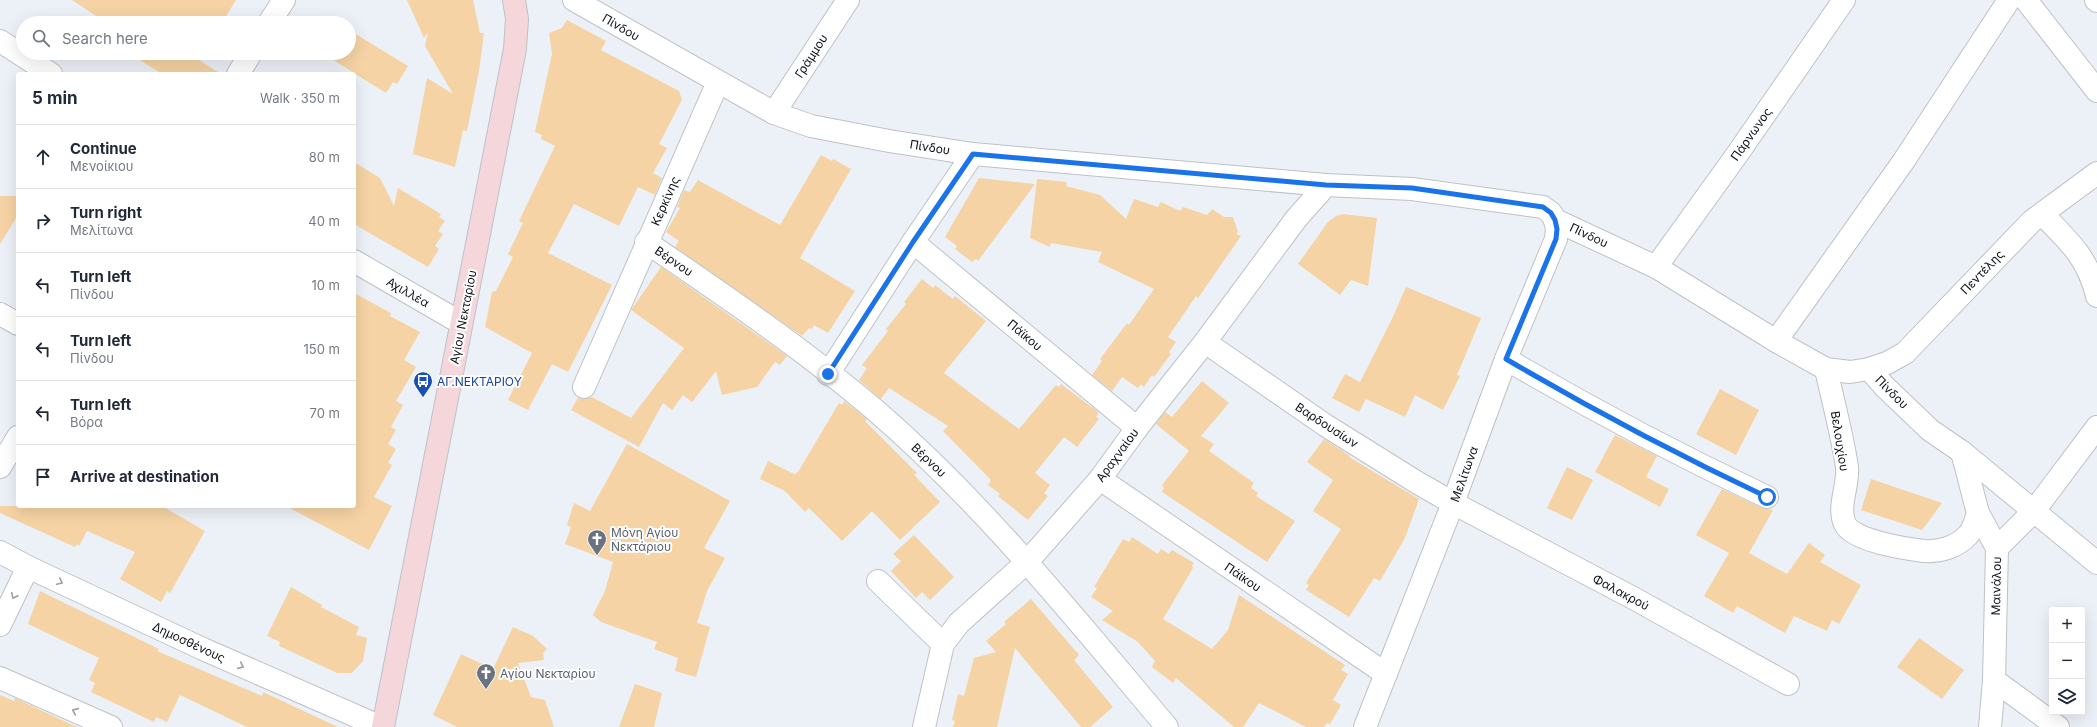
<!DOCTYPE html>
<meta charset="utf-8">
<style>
body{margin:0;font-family:Inter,sans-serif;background:#f6f6f7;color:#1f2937}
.controls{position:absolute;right:12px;bottom:12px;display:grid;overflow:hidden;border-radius:4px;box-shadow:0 4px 16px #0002}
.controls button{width:36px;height:36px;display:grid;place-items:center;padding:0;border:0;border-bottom:1px solid #e0e1e3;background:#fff;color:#1f2937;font:20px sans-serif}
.stop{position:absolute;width:12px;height:12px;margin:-9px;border:3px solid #1a73e8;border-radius:50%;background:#fff}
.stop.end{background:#1a73e8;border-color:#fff;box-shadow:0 1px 4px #0008}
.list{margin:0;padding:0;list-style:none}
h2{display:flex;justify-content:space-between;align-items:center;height:52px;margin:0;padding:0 16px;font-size:17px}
h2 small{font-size:13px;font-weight:400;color:#747a83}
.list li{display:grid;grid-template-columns:26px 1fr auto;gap:12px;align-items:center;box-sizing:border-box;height:64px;padding:0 16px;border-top:1px solid #e0e1e3}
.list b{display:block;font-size:15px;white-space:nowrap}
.list p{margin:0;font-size:13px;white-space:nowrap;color:#747a83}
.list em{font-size:13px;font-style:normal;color:#747a83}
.icon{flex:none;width:22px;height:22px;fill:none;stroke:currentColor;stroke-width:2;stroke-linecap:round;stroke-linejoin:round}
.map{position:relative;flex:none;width:2097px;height:727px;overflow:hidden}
.search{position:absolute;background:#fff;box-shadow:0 4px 16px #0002;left:16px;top:16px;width:340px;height:44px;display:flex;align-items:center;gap:10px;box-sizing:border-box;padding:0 14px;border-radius:22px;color:#747a83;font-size:15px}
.panel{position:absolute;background:#fff;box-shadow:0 4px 16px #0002;left:16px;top:72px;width:340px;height:436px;border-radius:4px}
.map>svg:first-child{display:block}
.building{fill:#f5d3a4}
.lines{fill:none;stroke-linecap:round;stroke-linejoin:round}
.street-casing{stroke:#bdc2c8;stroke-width:24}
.secondary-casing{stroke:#bdc2c8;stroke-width:24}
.street{stroke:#fff;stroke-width:22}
.secondary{stroke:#f5d6da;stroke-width:22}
.oneway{stroke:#9f9fa0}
.route{stroke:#1a73e8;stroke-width:5}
.labels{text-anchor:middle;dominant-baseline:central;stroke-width:4;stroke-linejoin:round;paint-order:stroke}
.street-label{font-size:12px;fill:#0e1012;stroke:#fdfeff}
.transit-label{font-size:12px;fill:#164399;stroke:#fdfeff;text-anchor:start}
.worship-label{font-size:12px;fill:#5b616d;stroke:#fdfeff;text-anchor:start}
</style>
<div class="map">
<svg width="2097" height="727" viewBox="0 0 2097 727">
<rect width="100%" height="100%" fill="#ecf1f7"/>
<!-- building -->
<g class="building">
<path d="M72,0H236L222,23H107Z"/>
<path d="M407,0H473L480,33H484L479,71L467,131L463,130L455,167L413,154L427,78L453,94L425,46L428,32L424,38Z"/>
<path d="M567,20L606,41L601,50L679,91L682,100L659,144L667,148L653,173L662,178L655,195L638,187L619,226L574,204L548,253L612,285L568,372L552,364L528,410L508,400L532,353L485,327L492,292L496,291L513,257L508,254L523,223L519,221L555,146L541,139L542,135L535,132L552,54L549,33L562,28Z"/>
<path d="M349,30L408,66L397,84L393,82L386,93L322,53H350Z"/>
<path d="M129,53H203L199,60L221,74H162Z"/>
<path d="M821,155L832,161L833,159L851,169L800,258L855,291L828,333L814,325L812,329L809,328L802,336L675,247L679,241L666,232L680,208L677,207L684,190L690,192L698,180L780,225Z"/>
<path d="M354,162L380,178L394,206L398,188L441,214L439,217L445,221L438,231L443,234L435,246L439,249L428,267L354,224Z"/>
<path d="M979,178L1035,184L978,261L976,259L972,262L955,249L957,246L945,237Z"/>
<path d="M1037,179L1067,182L1066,186L1100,195L1126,219L1134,199L1158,207L1161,202L1180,211L1183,207L1207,215L1212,209L1224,217H1233L1238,232L1236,234L1241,236L1198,298L1196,296L1168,337L1176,342L1169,352L1171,354L1154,377L1152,375L1144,387L1141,384L1138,388L1122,377L1112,391L1092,375L1102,361L1100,359L1127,323L1129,325L1154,289L1098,262L1102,252L1051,243L1050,247L1030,238Z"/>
<path d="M0,196H18V215L0,244Z"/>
<path d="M1343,214L1377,218L1368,286L1351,280L1340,295L1298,264L1328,222L1336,216Z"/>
<path d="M661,267L787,356L780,365L775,362L757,387L722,395L716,371L692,402L683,395L672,410L663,403L639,447L571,410L578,398L585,399L592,397L631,418L684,348L631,310Z"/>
<path d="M922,279L933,288L935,285L953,299L955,296L986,321L944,373L985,404L1019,429L1056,385L1059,387L1061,384L1097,411L1098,414L1096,417L1099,419L1077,447L1064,437L1035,473L1050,485L1044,493L1048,496L1028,520L998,496L1000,494L988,485L991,480L943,431L948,426L889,388L881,399L859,380L867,368L862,365L888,331L886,329L906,304L904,302Z"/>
<path d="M1406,287L1481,318L1457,375L1460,376L1443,410L1415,395L1405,417L1366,399L1359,412L1332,398L1345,374L1360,382L1391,321Z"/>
<path d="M354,293L391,313L390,316L420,332L404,360L416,367L396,401L403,405L391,427L396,430L388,444L396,449L388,463L392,465L374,497L392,506L369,550L286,506H354Z"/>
<path d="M1202,381L1229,403L1201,436L1214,444L1209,451L1254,483L1251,488L1258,493L1256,496L1295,521L1267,562L1162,492L1164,488L1162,485L1189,451L1156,424L1165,412L1172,417Z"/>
<path d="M1720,389L1759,410L1736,455L1696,434Z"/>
<path d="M844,401L867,419L865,421L917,473L914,475L940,502L900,540L872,511L842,541L809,508L805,512L785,491L760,479L768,461L794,474L798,472L839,403L842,405Z"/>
<path d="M1615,435L1657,456L1646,477L1669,489L1660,507L1595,472Z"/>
<path d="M1324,439L1350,456L1349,457L1419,499L1405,538L1380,581L1374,578L1349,617L1306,590L1309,585L1306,583L1341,529L1313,511L1333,480L1307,462Z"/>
<path d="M627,444L730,501L704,548L725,558L707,591L697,623L710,627L696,677L675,671L678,658L654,649L657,642L601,622L593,615L605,591L613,562L565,544L571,527L567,525L574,503L590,511Z"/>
<path d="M1567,467L1593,480L1572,520L1547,508Z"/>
<path d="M1871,479L1942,503L1922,530L1861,510Z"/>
<path d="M1722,489L1762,508L1773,510L1749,553L1787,574L1809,543L1825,555L1820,562L1861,585L1839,624L1832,620L1827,631L1794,616L1785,633L1737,606L1733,613L1704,596L1729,553L1696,535Z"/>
<path d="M0,506H162L205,531L170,593L167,591L161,602L120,579L135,552L87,531L79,546L77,544L75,547L0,513Z"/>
<path d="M914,535L954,577L930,600L922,592L916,598L891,571L901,561L893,554Z"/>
<path d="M1132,537L1158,554L1161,549L1169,554L1172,550L1194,563L1192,566L1193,568L1163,619L1212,649L1228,630L1239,595L1345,665L1341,670L1348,674L1333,700L1341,705L1330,724L1327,723L1324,727H1306L1259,703L1243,727H1234L1176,678L1173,683L1152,667L1155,661L1138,642L1102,620L1113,611L1091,597L1097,588L1094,587L1123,539L1129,542Z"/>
<path d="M291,587L322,605L321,607L359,627L356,635L367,638L363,661L352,673H337L279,646L280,642L267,636Z"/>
<path d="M40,591L159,649L157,651L262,696L263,692L338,727H247L180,695L167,722L156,717L154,722L91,692L95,683L89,680L99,658L28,624Z"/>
<path d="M1031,599L1079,655L1074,660L1113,707L1090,727H1081L1015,648L997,727H953L955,721L952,720L958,694L964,696L974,658L996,652L986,641L1006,624L1004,622Z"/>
<path d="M513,627L533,636L547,649L543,653L544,660L518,663L531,697L545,700L554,727H457L433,715L461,654L493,669Z"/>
<path d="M1919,638L1964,670L1942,699L1897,667Z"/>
<path d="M635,684L662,693L654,727H619Z"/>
<path d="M0,695L14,701L15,698L77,727H0Z"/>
</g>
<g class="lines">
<defs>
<g id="street">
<path d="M574,0L774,113L811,126L889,141L973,154L1326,185L1412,189L1543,207L1551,213L1555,220L1656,267L1776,341L1826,369L1850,372L1869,369L1887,363L1905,353L2032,221L2097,173"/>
<path d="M2026,0L2097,91"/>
<path d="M2096,0L2097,1"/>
<path d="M269,23L284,0"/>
<path d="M0,41L51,74"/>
<path d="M238,74L251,53"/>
<path d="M774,113L848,0"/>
<path d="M2042,214C2069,241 2088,258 2097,296"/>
<path d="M646,242C724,295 803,349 875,410C984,504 1074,617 1167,727"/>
<path d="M913,242L1137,428"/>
<path d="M354,261L461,323"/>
<path d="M1656,267L1736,156L1844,0"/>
<path d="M0,314L18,324"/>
<path d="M1776,341L1903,162L2009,0"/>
<path d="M1205,342L1325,425L1418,483L1453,503L1635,599L1788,684"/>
<path d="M1506,359C1591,409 1678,455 1767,497"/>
<path d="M1826,369C1833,401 1842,434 1847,467C1849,485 1837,507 1845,524C1853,541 1907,549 1924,551C1940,552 1957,547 1968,535C1973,530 1976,520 1978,513"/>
<path d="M1869,369L1885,387L1930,430L1962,452L2097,563"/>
<path d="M828,374L913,242L973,154"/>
<path d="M584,387L718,82"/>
<path d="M1962,452L1978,513L1997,548L1994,680L1990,727"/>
<path d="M0,467L18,437"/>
<path d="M1100,479L1386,674"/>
<path d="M1997,548L2034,511L2097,427"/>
<path d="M0,552L28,567L203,649L381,727"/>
<path d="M878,581L943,644"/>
<path d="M0,625L28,567"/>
<path d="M0,678L111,727"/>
<path d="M1994,680L2058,727"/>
<path d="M924,727L943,644L959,623L1027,562L1100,479L1137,428L1205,342L1296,219L1326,185"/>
<path d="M1365,727L1453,503L1506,359L1556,239L1557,229L1555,220"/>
</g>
<path id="secondary" d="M383,727L515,49L517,19L514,0"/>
</defs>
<!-- street casing -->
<use href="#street" class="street-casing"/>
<!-- secondary casing -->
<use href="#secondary" class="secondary-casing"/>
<!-- street -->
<use href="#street" class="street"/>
<!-- secondary -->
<use href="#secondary" class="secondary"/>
</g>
<!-- one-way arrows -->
<defs><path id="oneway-chevron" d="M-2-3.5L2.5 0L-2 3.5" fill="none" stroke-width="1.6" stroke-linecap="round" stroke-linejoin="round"/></defs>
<g class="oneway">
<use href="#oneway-chevron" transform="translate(60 582) rotate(25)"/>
<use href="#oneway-chevron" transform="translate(14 596) rotate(116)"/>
<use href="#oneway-chevron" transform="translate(241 666) rotate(24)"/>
<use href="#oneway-chevron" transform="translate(75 711) rotate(-156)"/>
</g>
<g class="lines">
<!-- route -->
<path class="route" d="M828,374L913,242L973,154L1326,185L1412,188L1543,207L1551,213L1555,220L1557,229L1556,239L1506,359C1591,409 1678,455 1767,497"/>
</g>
<!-- icons -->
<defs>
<symbol id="bus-pin" viewBox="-11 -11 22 30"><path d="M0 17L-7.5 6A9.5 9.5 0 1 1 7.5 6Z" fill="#1a4fb4" stroke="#fdfeff"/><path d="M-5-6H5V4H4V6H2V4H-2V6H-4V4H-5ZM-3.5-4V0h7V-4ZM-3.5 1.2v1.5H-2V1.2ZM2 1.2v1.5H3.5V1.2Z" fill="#fff"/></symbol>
<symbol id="church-pin" viewBox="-11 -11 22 30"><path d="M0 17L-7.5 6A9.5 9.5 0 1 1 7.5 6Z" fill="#6b7280" stroke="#fdfeff"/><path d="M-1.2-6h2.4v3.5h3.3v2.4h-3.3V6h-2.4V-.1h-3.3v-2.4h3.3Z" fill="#fff"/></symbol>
</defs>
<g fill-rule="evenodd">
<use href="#bus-pin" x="412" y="370" width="22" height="30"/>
<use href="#church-pin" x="586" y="528" width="22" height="30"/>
<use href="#church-pin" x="475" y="662" width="22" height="30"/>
</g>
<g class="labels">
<!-- street labels -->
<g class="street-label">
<text transform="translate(621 27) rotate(30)">Πίνδου</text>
<text transform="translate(811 56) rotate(-57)">Γράμμου</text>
<text transform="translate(1751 134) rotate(-55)">Πάρνωνος</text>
<text transform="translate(930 147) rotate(9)">Πίνδου</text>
<text transform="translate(665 201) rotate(-66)">Κερκίνης</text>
<text transform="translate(1589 235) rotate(25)">Πίνδου</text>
<text transform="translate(674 261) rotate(34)">Βέρνου</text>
<text transform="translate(1982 272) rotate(-46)">Πεντέλης</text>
<text transform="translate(408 292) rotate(30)">Αχιλλέα</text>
<text transform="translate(463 317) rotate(-79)">Αγίου Νεκταρίου</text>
<text transform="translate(1025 335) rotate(40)">Πάϊκου</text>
<text transform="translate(1892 392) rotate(45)">Πίνδου</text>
<text transform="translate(1327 425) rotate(33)">Βαρδουσίων</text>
<text transform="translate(1840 441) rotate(81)">Βελουχίου</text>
<text transform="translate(1117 455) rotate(-54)">Αραχναίου</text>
<text transform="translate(929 460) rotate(44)">Βέρνου</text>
<text transform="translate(1464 474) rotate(-70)">Μελίτωνα</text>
<text transform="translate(1243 577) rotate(34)">Πάϊκου</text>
<text transform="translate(1996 586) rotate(-89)">Μαινάλου</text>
<text transform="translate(1621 592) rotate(28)">Φαλακρού</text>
<text transform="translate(189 642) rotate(25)">Δημοσθένους</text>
</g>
<!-- transit labels -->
<g class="transit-label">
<text x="437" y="381">ΑΓ.ΝΕΚΤΑΡΙΟΥ</text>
</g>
<!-- worship labels -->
<g class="worship-label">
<text x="611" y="532">Μόνη Αγίου<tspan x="611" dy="14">Νεκτάριου</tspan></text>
<text x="500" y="673">Αγίου Νεκταρίου</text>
</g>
</g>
</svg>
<div class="controls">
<button>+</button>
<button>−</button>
<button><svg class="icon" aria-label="layers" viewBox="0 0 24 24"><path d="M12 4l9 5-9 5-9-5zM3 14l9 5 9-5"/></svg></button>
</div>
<div class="stop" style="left:1767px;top:497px"></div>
<div class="stop end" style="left:828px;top:374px"></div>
<div class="search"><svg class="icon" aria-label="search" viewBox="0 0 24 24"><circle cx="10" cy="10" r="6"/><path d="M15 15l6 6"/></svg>Search here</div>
<section class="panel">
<h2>5 min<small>Walk · 350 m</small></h2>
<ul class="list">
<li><svg class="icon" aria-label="ahead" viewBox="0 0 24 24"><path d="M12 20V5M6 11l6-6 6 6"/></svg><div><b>Continue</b><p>Μενοίκιου</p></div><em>80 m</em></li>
<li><svg class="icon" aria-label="right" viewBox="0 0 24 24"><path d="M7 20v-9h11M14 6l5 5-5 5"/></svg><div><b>Turn right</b><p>Μελίτωνα</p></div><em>40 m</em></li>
<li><svg class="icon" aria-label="left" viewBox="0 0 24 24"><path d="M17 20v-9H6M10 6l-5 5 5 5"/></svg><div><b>Turn left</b><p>Πίνδου</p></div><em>10 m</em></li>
<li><svg class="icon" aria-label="left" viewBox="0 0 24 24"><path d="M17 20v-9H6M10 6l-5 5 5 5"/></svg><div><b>Turn left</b><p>Πίνδου</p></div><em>150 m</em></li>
<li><svg class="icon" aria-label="left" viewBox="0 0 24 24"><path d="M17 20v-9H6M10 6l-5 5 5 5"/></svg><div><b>Turn left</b><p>Βόρα</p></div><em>70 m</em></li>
<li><svg class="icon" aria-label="arrive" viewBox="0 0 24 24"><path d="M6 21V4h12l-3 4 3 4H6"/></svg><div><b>Arrive at destination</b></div></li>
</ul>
</section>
</div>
